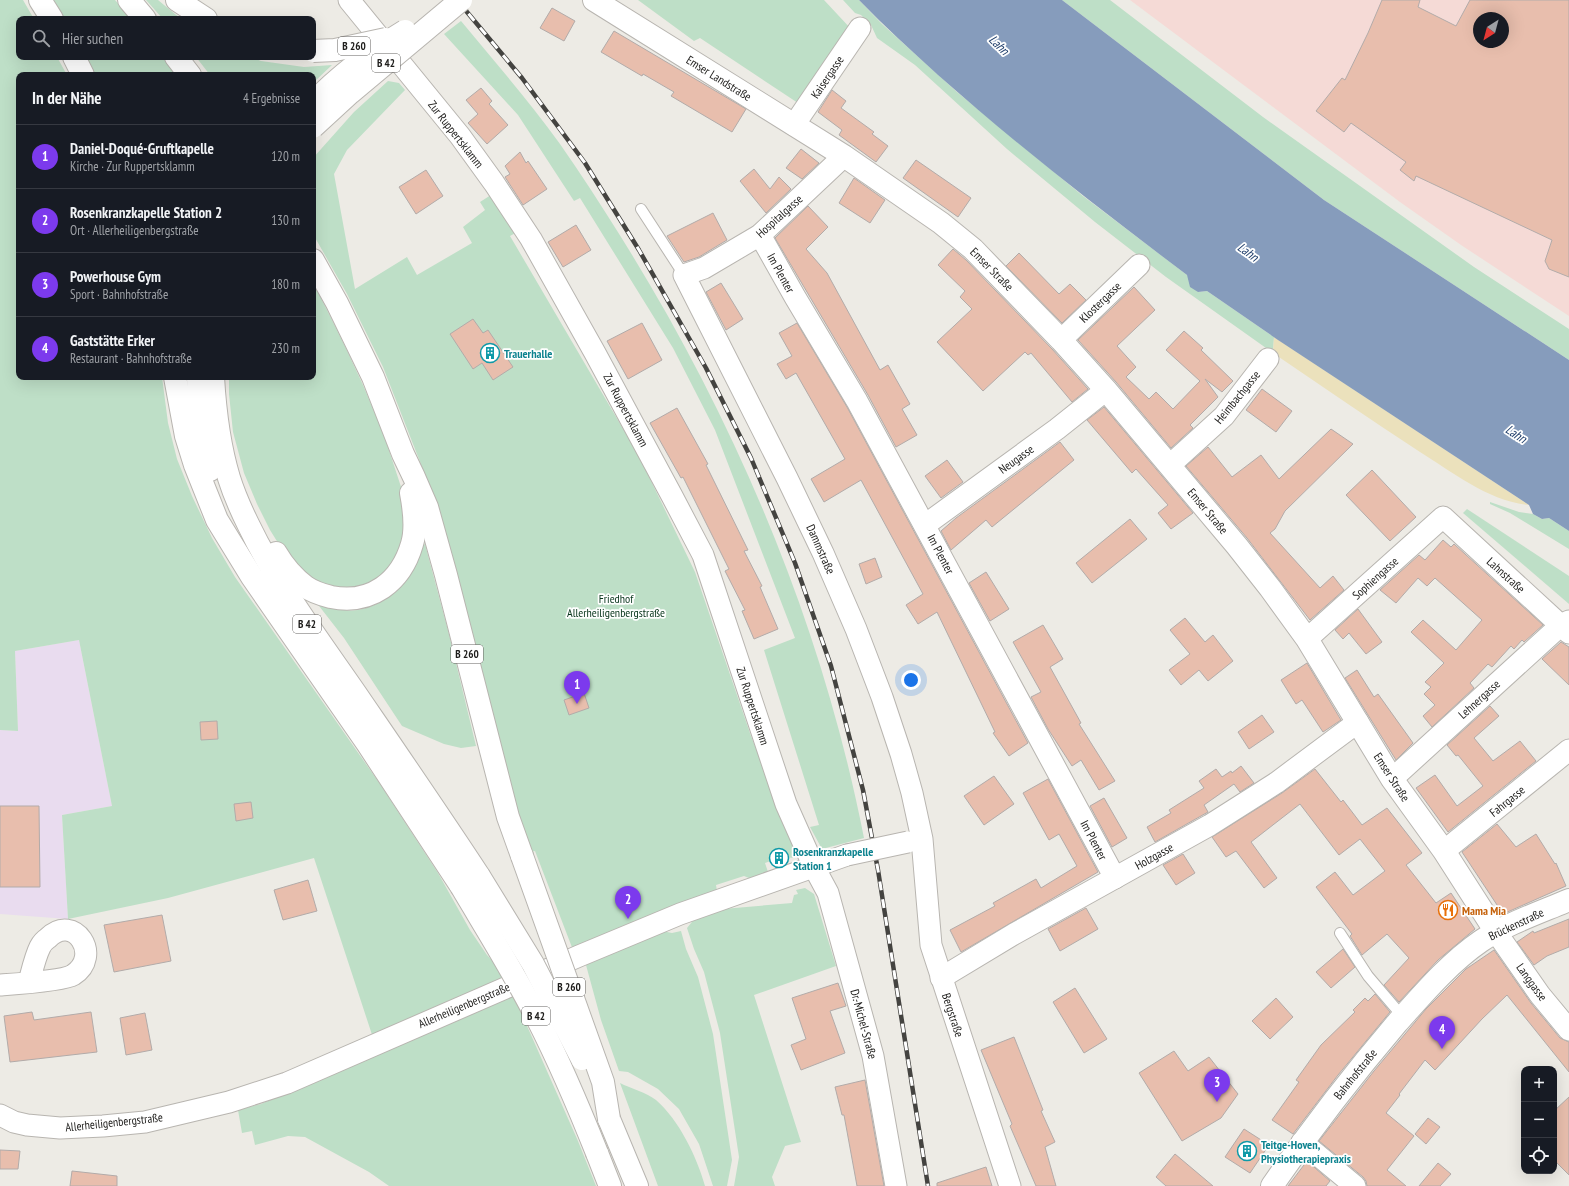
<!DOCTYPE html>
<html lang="de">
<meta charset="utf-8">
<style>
body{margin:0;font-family:"PT Sans Narrow",sans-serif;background:#242831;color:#f1f3f6}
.controls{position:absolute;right:12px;bottom:12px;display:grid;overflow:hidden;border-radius:8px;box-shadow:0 4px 16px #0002}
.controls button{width:36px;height:36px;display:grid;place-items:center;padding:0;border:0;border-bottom:1px solid #363941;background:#171b24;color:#f1f3f6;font:20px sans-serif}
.compass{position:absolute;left:1473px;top:12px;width:36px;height:36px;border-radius:50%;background:#171b24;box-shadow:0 4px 16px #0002;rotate:216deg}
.you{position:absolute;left:911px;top:680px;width:14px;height:14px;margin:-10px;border:3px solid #fff;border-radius:50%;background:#1a73e8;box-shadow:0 0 0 6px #1a73e833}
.badge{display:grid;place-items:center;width:26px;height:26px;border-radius:50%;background:#7c3aed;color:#fff;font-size:13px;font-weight:700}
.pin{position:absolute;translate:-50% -33px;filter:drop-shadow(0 1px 2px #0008)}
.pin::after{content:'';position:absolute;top:21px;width:14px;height:12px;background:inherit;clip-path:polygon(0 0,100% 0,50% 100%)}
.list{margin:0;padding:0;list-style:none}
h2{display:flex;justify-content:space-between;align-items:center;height:52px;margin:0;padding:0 16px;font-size:17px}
h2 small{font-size:13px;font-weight:400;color:#9ea1a6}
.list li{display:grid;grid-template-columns:26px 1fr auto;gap:12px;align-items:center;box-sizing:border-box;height:64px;padding:0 16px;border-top:1px solid #363941}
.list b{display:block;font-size:15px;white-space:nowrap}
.list p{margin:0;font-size:13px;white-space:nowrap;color:#9ea1a6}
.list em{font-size:13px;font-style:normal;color:#9ea1a6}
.icon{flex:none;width:22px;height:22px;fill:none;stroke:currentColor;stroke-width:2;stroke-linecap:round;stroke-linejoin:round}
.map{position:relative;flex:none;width:1569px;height:1186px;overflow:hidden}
.search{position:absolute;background:#171b24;box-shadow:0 4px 16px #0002;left:16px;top:16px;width:300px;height:44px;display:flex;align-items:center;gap:10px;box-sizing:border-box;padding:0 14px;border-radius:8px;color:#9ea1a6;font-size:15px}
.panel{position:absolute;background:#171b24;box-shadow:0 4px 16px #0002;left:16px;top:72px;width:300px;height:308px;border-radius:8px}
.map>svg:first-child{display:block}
.industrial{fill:#f5dad6;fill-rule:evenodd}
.education{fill:#e9dcef}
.green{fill:#bedfc7}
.sand{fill:#ebe1bc}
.water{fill:#869cbc}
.building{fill:#e8bead;stroke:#b2aba9;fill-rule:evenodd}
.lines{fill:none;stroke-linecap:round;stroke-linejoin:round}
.service-casing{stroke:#b8b5b0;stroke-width:12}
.minor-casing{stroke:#b8b5b0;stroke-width:23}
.tertiary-casing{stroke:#b8b5b0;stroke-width:24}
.trunk-casing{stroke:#b8b5b0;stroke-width:24}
.service{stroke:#fff;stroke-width:10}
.minor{stroke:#fff;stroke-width:21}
.tertiary{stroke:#fff;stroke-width:22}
.trunk{stroke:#fff;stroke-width:22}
.rail-casing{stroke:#444340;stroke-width:4.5}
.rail{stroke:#fff;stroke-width:3;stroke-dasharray:9;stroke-linecap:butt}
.minor-bridge-casing{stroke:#b8b5b0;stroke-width:23;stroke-linecap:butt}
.trunk-bridge-casing{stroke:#b8b5b0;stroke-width:24;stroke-linecap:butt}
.minor-bridge{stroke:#fff;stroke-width:21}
.trunk-bridge{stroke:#fff;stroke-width:22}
.labels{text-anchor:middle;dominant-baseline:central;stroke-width:3.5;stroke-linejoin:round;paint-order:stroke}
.shield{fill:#fff;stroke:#62615f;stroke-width:1}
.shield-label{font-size:11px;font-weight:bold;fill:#1e1d1b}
.street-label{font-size:12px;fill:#1e1d1b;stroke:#fff}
.culture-label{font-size:12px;font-weight:bold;fill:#0d838f;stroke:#fff;text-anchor:start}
.park-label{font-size:12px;fill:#07341a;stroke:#fff}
.food-label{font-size:12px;font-weight:bold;fill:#c56008;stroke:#fff;text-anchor:start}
.water-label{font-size:13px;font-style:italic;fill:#23416d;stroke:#fff}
</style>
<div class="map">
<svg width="1569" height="1186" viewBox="0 0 1569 1186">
<rect width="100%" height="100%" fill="#edebe5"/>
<!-- industrial -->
<path class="industrial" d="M1130,0H1569V316L1461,245L1400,202ZM1479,18H1503V42H1479Z"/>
<!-- education -->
<path class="education" d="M79,640L112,806L62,815L68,919L0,914V730L18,731L15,651Z"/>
<!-- green -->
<g class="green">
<path d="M0,0H23L34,19H19V57H57L67,75H19V377H162L168,423L177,459L192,496L212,538L235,577L380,784L438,873L470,930L487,955L497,966L512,992L578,1141L596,1186H389L369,1172L305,1137L288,1136L255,1145L252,1131L242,1133L238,1110L261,1104L378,1053L314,858L168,898L68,919L62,815L112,806L79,640L15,651L18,731L0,730Z"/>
<path d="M50,0H115L132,19H62Z"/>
<path d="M146,0H158L181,19H163Z"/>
<path d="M638,0H824L852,30L801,105L700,38L694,41Z"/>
<path d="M843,0H859L882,24L957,92L1015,140L1083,196L1187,275L1198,292L1207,291L1274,337L1273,353L1166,277L1095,222L1007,149L915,65L877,38L871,25L861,15L855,13Z"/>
<path d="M1062,0H1110L1263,117L1474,267L1569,329V360L1324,200Z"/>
<path d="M461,21C494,61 529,101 560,144C581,174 601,205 621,237C736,421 822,624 864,838L822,849L810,827L819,825L764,650L795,638L715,430L673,348L580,198L574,201L518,115L444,34Z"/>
<path d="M82,57H164L179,75H92Z"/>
<path d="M196,57H251L261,61L304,67L332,65L313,83V75H210Z"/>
<path d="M388,81L399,83L405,90L347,150L334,174L355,289L407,257L417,275L472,243L463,227L485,210L480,202L494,193L519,231L510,236L639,456L695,572L751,736L792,841L793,858L778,856L776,859L765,863L769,875L754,880L744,876L716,885L717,891L573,950L535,851L528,853L436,511L422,467L383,367L347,294L313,234V158L354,112Z"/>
<path d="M313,282L343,342L363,385L384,435L404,496L409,523L390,573L360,590L320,587L288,559L270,530L257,504L244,473L233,432L229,394V377H313Z"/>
<path d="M1490,502L1519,512L1533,514L1542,519L1549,518L1569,531V549L1510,513L1490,504Z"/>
<path d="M1467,509L1569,576V604L1463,513Z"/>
<path d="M425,544L449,634L476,746L461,748L444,744L402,726L344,638L316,602C329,607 344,612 358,610C392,603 415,578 422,546Z"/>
<path d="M805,888L814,894L836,966L754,995L801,1142L785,1146L772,1177L775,1186H734L739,1157L720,1033L704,972L694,949L687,928L696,917L723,909L792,903L794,895L798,894L796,890Z"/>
<path d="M662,931L672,933L681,931L686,949L698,977L713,1034L732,1160L727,1186H713L699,1144L679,1109L658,1089L628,1072L619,1071L601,1020L586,965Z"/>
<path d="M620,1083C630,1088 647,1093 656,1100C679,1120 697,1157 705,1186H658Z"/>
</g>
<!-- sand -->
<path class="sand" d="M1274,337L1529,505C1488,501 1454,473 1420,452C1371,420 1322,386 1273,353Z"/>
<!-- water -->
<path class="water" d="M859,0H1062L1324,200L1569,360V531L1549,518L1542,519L1533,514L1529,505L1278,340L1207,291L1198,292L1190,287L1187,275C1102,211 1018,146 938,75C911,50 884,26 859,0Z"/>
<!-- building -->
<g class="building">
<path d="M1382,0H1420L1418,7L1456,26L1470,0H1569V277L1549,269L1545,261L1552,240L1416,176L1414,181L1400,170L1406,162L1351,123L1344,132L1316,111L1342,78L1345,80L1368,33ZM1479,18H1503V42H1479Z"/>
<path d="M552,8L575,21L564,41L540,28Z"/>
<path d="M614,31L746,109L732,132L671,96L674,92L643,74L642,76L601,52Z"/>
<path d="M481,88L492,101L489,104L508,125L487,144L468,123L478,114L466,100Z"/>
<path d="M832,90L846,101L841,108L874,132L872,134L888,146L876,162L839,135L842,130L818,112Z"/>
<path d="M801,149L819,163L802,179L786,168Z"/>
<path d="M520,152L526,163L528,161L547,189L523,205L505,177L510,174L505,166Z"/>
<path d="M916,160L971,198L958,217L903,178Z"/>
<path d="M754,169L770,189L779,177L791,189L766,213L740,181Z"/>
<path d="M426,170L443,196L416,214L399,187Z"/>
<path d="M854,178L885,200L870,223L839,203Z"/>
<path d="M808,206L828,227L806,249L827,273L880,370L888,365L910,404L902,409L917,435L896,447L868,395L775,238Z"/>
<path d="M713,213L727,240L699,257L684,262L667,236Z"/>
<path d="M576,225L591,250L563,267L548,242Z"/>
<path d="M953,249L966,260L1052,349L1088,389L1072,402L1031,353L1028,355L1025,352L983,391L937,342L972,309L960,297L965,291L938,265Z"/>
<path d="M1019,253L1059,294L1070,284L1086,300L1062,323L1006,266Z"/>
<path d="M721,283L743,319L726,330L706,292Z"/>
<path d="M1134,287L1155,310L1117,346L1136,367L1126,377L1149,399L1156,392L1173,409L1200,381L1166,350L1184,331L1203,348L1201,350L1233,381L1222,392L1205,379L1218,397L1190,425L1193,428L1171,448L1116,382L1078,340Z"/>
<path d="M473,319L483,333L488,330L513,367L493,380L482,363L473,369L450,334Z"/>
<path d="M642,323L662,360L628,379L607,341Z"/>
<path d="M797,323L847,407L1028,743L1009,756L993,733L995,732L937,612L918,624L906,605L923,594L861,480L824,502L811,479L845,459L796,373L786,379L777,364L792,356L779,333Z"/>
<path d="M1262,389L1292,411L1276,432L1246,410Z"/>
<path d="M1104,407L1193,513L1171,529L1158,513L1168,505L1136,469L1132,473L1087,420Z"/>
<path d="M677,408L708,464L706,465L748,550L744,551L762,586L760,587L778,629L754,639L742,611L745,610L725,571L729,569L683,477L681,478L650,423Z"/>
<path d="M1331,429L1353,444L1285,511L1275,529L1270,533L1320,588L1333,576L1344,590L1310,620L1247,538L1186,466L1208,447L1232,477L1261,455L1279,479Z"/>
<path d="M1060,442L1074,460L992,527L986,520L951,550L941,531L956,518Z"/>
<path d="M947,460L963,482L941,498L925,476Z"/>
<path d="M1372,470L1416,517L1390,541L1346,495Z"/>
<path d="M1130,519L1147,539L1092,583L1076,563Z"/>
<path d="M1443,540L1451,547L1454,544L1543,625L1524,642L1522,640L1514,649L1511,646L1492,667L1488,664L1470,683L1474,688L1432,727L1423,716L1435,705L1424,694L1431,687L1425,682L1444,663L1411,632L1423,620L1456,650L1482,620L1435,578L1427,586L1418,578L1396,603L1380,590L1419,555L1425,560Z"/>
<path d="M875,558L882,577L866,584L859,564Z"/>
<path d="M986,572L1009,609L990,621L969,583Z"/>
<path d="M1358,609L1382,642L1366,654L1349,633L1343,639L1335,630Z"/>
<path d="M1185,618L1205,642L1213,635L1233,661L1208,681L1199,670L1181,685L1169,670L1190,654L1170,630Z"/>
<path d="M1043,625L1063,659L1050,667L1081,723L1079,724L1115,781L1099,790L1081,760L1072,766L1048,729L1031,697L1041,692L1013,642Z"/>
<path d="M1561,642L1569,647V685L1542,659Z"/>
<path d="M1307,663L1341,720L1323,732L1302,700L1296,704L1281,680Z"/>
<path d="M1357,670L1374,697L1378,694L1413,743L1396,760L1345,678Z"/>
<path d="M584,693L589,708L569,715L564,700Z"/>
<path d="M1490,706L1499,716L1474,738L1493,761L1520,741L1536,761L1448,832L1416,788L1435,775L1457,806L1483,786L1458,755L1456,756L1447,745Z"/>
<path d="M1262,715L1274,732L1249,749L1238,732Z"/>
<path d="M217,721L218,739L201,740L200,722Z"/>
<path d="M1241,766L1254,783L1240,792L1234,784L1204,805L1208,812L1155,842L1147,827L1171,813L1169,810L1204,788L1199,781L1216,769L1222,777L1231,771L1232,773Z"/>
<path d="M1315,769L1341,802L1343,800L1362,825L1387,808L1422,853L1406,865L1436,903L1451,893L1475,929L1438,960L1399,1002L1384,985L1409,958L1387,934L1362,955L1350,936L1352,934L1316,887L1335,872L1353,895L1385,871L1360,839L1339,855L1300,804L1251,842L1277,878L1264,888L1236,851L1226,857L1212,837L1282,793Z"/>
<path d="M994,776L1014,804L984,825L964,796Z"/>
<path d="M1048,779L1098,872L961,952L950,930L995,906L993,903L1036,879L1041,888L1077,866L1059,834L1049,840L1023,793Z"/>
<path d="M1104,798L1127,838L1112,847L1090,806Z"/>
<path d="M251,802L253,818L236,821L234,804Z"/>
<path d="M0,806H39L40,887H0Z"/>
<path d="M1497,824L1516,847L1536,834L1555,864L1556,863L1566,886L1503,914L1462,852Z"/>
<path d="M1183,854L1195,873L1176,885L1163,865Z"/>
<path d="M308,880L317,911L283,920L274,890Z"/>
<path d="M1086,908L1098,929L1060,951L1048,929Z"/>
<path d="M162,915L171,961L114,972L104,925Z"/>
<path d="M1569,919V947L1547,956L1534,965L1517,942L1533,931L1534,933Z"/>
<path d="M1343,949L1355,967L1331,988L1316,972Z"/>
<path d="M1494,950L1531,1003L1560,1038L1569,1042V1072L1507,995L1482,1019L1435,1070L1425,1060L1399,1094L1400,1095L1386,1113L1414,1136L1387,1170L1406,1186H1367L1366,1181L1363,1177L1319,1141L1374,1071L1426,1009L1466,969Z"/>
<path d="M838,983L846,1006L830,1011L845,1053L801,1070L791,1045L806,1039L792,998Z"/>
<path d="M1075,988L1107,1039L1084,1053L1053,1002Z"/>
<path d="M1375,994L1390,1012L1338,1075L1293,1134L1272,1120L1299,1082L1296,1080L1321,1045L1355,1012L1353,1010L1365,998L1368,1001Z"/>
<path d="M1276,998L1293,1017L1270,1039L1252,1021Z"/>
<path d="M32,1012L34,1020L91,1012L97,1052L10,1062L4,1016Z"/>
<path d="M145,1013L152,1050L126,1055L120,1018Z"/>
<path d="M1014,1037L1043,1110L1041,1111L1055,1142L1045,1147L1056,1186H1036L1010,1126L1012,1124L981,1050Z"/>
<path d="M1174,1051L1188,1071L1209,1057L1238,1094L1221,1118L1182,1141L1139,1073Z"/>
<path d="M865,1080L884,1186H857L844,1115H842L835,1087Z"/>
<path d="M1569,1097V1175L1554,1160V1111Z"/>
<path d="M1428,1118L1440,1127L1426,1144L1415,1134Z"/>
<path d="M1244,1129L1269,1145L1250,1173L1225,1157Z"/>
<path d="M0,1150L20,1151L18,1169H0Z"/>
<path d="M1175,1154L1213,1186H1166L1156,1177Z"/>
<path d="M1307,1161L1330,1181L1326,1186H1288Z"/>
<path d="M1438,1163L1451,1174L1440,1186H1419Z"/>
<path d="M986,1167L992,1186H937V1183Z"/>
<path d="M72,1171L117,1176V1186H70Z"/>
</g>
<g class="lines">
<defs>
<g id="service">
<path d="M641,209L684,275"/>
<path d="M1340,933L1368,976L1403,1017"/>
</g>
<g id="minor">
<path d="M349,0L460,136L494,183L531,239L595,353L672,496L703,555L786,804L814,867L828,893L873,1056L896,1186"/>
<path d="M794,125L860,28"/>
<path d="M844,156L760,235L704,268L684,275L787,478L823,553L856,629L882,697L901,754L912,793L922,839L931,945L1010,1186"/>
<path d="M760,235L795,297L857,401L1115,878"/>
<path d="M1061,340L1139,265"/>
<path d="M1170,465L1224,416L1268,359"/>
<path d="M925,525L1057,429L1106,390"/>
<path d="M1307,639L1443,517L1569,633"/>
<path d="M1392,779L1561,625L1569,621"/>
<path d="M1444,851L1569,750"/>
<path d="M1496,932L1540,995L1569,1030"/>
<path d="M941,978L1014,934L1210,825L1276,783L1358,722"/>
<path d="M0,985C14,984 63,981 73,975C103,956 74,912 48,938C45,940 42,943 40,947C35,957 32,971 29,982"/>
<path d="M0,1115L14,1122L27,1125L60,1128L103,1126L145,1122L229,1102L287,1083L579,956L680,914L847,855"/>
<path d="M1302,1142L1355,1186"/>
</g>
<g id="tertiary">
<path d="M594,0L844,156L941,223L973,249L1061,340L1106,390L1237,546L1270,588L1307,639L1392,779L1444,851L1496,932"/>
<path d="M1272,1186C1311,1129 1352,1076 1397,1023C1423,994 1449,963 1481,941C1506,924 1541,912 1569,900"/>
</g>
<g id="trunk">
<path d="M40,0L52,19"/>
<path d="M129,0L145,19"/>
<path d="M177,0L206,19"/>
<path d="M74,57L83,75"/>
<path d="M176,57L190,75"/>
<path d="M313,260L337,303L373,377L403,454L414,477L427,507L446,575L508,817L522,856"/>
<path d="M175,377L186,436L195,465L217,520L252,577L367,743L461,886"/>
<path d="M198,377C198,409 203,439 210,470"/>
<path d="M213,377C215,411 219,445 229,478C234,494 241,510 249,526C278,586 318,639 356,694C397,754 439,815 479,876"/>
<path d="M276,553C283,565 294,578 306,587C313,592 323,595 331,597C371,605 401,582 412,544C417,528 414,509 411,493"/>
<path d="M609,1119L637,1186"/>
<path d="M597,1153L610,1186"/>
</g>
</defs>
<!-- service casing -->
<use href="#service" class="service-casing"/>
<!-- minor casing -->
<use href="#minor" class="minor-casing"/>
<!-- tertiary casing -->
<use href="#tertiary" class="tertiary-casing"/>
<!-- trunk casing -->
<use href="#trunk" class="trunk-casing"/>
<!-- service -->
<use href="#service" class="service"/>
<!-- minor -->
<use href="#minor" class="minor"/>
<!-- tertiary -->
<use href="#tertiary" class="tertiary"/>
<!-- trunk -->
<use href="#trunk" class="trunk"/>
<defs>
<path id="rail" d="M457,0L522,78L585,163L639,250L706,368L751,458L795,563L831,666L863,790L878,870L928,1186"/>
</defs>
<!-- rail casing -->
<use href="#rail" class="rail-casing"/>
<!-- rail -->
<use href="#rail" class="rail"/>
<defs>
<path id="minor-bridge" d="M847,855L908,842"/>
<g id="trunk-bridge">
<path d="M313,51L335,50L386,39"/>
<path d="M313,103C340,75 372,51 405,31"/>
<path d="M313,127L350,93L461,0"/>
<path d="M522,856L603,1082L609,1119"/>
<path d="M479,876L533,964L582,1059"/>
<path d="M461,886C487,930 515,974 538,1020C560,1063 579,1108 597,1153"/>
</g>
</defs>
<!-- minor-bridge casing -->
<use href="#minor-bridge" class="minor-bridge-casing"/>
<!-- trunk-bridge casing -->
<use href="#trunk-bridge" class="trunk-bridge-casing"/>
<!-- minor-bridge -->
<use href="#minor-bridge" class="minor-bridge"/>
<!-- trunk-bridge -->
<use href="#trunk-bridge" class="trunk-bridge"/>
</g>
<!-- icons -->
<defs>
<symbol id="building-ring" viewBox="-11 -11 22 22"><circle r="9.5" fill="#fff" stroke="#0f9aa8" stroke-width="1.5"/><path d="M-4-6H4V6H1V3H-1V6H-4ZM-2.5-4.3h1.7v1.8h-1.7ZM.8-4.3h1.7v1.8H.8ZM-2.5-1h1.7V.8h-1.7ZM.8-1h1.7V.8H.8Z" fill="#0f9aa8"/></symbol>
<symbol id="restaurant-ring" viewBox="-11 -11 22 22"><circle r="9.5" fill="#fff" stroke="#e8710a" stroke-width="1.5"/><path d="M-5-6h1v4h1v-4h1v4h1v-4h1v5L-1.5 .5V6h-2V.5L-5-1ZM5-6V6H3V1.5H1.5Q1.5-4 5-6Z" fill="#e8710a"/></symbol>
</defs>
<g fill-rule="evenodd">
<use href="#building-ring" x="479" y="342" width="22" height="22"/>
<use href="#building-ring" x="768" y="847" width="22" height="22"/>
<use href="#restaurant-ring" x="1437" y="899" width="22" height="22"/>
<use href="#building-ring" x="1236" y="1140" width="22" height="22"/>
</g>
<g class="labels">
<!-- shield labels -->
<g class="shield">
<rect x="338" y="37" width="32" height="18" rx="3"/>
<rect x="372" y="54" width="28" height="18" rx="3"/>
<rect x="293" y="615" width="28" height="18" rx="3"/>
<rect x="451" y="645" width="32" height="18" rx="3"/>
<rect x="553" y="978" width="32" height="18" rx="3"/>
<rect x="522" y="1007" width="28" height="18" rx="3"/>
</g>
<g class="shield-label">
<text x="354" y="46">B 260</text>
<text x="386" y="63">B 42</text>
<text x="307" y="624">B 42</text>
<text x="467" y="654">B 260</text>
<text x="569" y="987">B 260</text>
<text x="536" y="1016">B 42</text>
</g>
<!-- street labels -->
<g class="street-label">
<text transform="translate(827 77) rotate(-56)">Kaisergasse</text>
<text transform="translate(719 78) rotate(32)">Emser Landstraße</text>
<text transform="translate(456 134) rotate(52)">Zur Ruppertsklamm</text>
<text transform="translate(779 216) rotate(-42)">Hospitalgasse</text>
<text transform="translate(992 269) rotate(45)">Emser Straße</text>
<text transform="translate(781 273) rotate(61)">Im Plenter</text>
<text transform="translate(1100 302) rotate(-44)">Klostergasse</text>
<text transform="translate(1237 397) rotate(-51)">Heimbachgasse</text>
<text transform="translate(626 410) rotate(62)">Zur Ruppertsklamm</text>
<text transform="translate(1016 459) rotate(-36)">Neugasse</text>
<text transform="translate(1208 511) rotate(50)">Emser Straße</text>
<text transform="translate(821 549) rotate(66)">Dammstraße</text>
<text transform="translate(941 554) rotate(62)">Im Plenter</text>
<text transform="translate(1506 575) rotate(42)">Lahnstraße</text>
<text transform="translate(1375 578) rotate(-42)">Sophiengasse</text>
<text transform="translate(1479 699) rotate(-42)">Lehnergasse</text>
<text transform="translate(753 706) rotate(72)">Zur Ruppertsklamm</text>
<text transform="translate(1392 777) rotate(57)">Emser Straße</text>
<text transform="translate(1507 801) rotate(-39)">Fahrgasse</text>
<text transform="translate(1094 840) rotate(62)">Im Plenter</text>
<text transform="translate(1154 856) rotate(-29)">Holzgasse</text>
<text transform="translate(1516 924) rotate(-25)">Brückenstraße</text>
<text transform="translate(1532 982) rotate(54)">Langgasse</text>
<text transform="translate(464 1005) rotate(-23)">Allerheiligenbergstraße</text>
<text transform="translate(953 1015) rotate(72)">Bergstraße</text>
<text transform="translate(864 1024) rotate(75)">Dr.-Michel-Straße</text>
<text transform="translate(1355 1074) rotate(-51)">Bahnhofstraße</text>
<text transform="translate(114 1122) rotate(-6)">Allerheiligenbergstraße</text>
</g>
<!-- culture labels -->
<g class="culture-label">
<text x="504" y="353">Trauerhalle</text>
<text x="793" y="851">Rosenkranzkapelle<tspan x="793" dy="14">Station 1</tspan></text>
<text x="1261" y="1144">Teitge-Hoven,<tspan x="1261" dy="14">Physiotherapiepraxis</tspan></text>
</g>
<!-- park labels -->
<g class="park-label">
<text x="616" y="598">Friedhof<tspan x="616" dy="14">Allerheiligenbergstraße</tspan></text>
</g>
<!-- food labels -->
<g class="food-label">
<text x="1462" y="910">Mama Mia</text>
</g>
<!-- water labels -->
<g class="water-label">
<text transform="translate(999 45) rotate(45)">Lahn</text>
<text transform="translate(1248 252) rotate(36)">Lahn</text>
<text transform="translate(1516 434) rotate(33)">Lahn</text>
</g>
</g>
</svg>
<div class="controls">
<button>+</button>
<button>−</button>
<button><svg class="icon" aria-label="locate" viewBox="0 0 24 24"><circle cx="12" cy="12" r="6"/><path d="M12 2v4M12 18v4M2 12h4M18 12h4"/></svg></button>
</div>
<svg class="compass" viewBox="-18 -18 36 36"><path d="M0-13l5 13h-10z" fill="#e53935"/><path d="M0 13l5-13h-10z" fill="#9ea1a6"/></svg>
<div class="you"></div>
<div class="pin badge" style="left:577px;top:704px">1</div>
<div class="pin badge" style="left:628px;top:919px">2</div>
<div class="pin badge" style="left:1217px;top:1102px">3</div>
<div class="pin badge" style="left:1442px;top:1049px">4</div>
<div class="search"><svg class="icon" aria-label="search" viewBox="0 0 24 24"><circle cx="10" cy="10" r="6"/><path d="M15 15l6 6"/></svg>Hier suchen</div>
<section class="panel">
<h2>In der Nähe<small>4 Ergebnisse</small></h2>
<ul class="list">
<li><span class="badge">1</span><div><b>Daniel-Doqué-Gruftkapelle</b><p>Kirche · Zur Ruppertsklamm</p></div><em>120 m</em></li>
<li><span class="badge">2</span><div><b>Rosenkranzkapelle Station 2</b><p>Ort · Allerheiligenbergstraße</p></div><em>130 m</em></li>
<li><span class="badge">3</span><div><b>Powerhouse Gym</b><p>Sport · Bahnhofstraße</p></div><em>180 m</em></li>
<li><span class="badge">4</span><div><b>Gaststätte Erker</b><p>Restaurant · Bahnhofstraße</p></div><em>230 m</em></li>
</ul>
</section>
</div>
